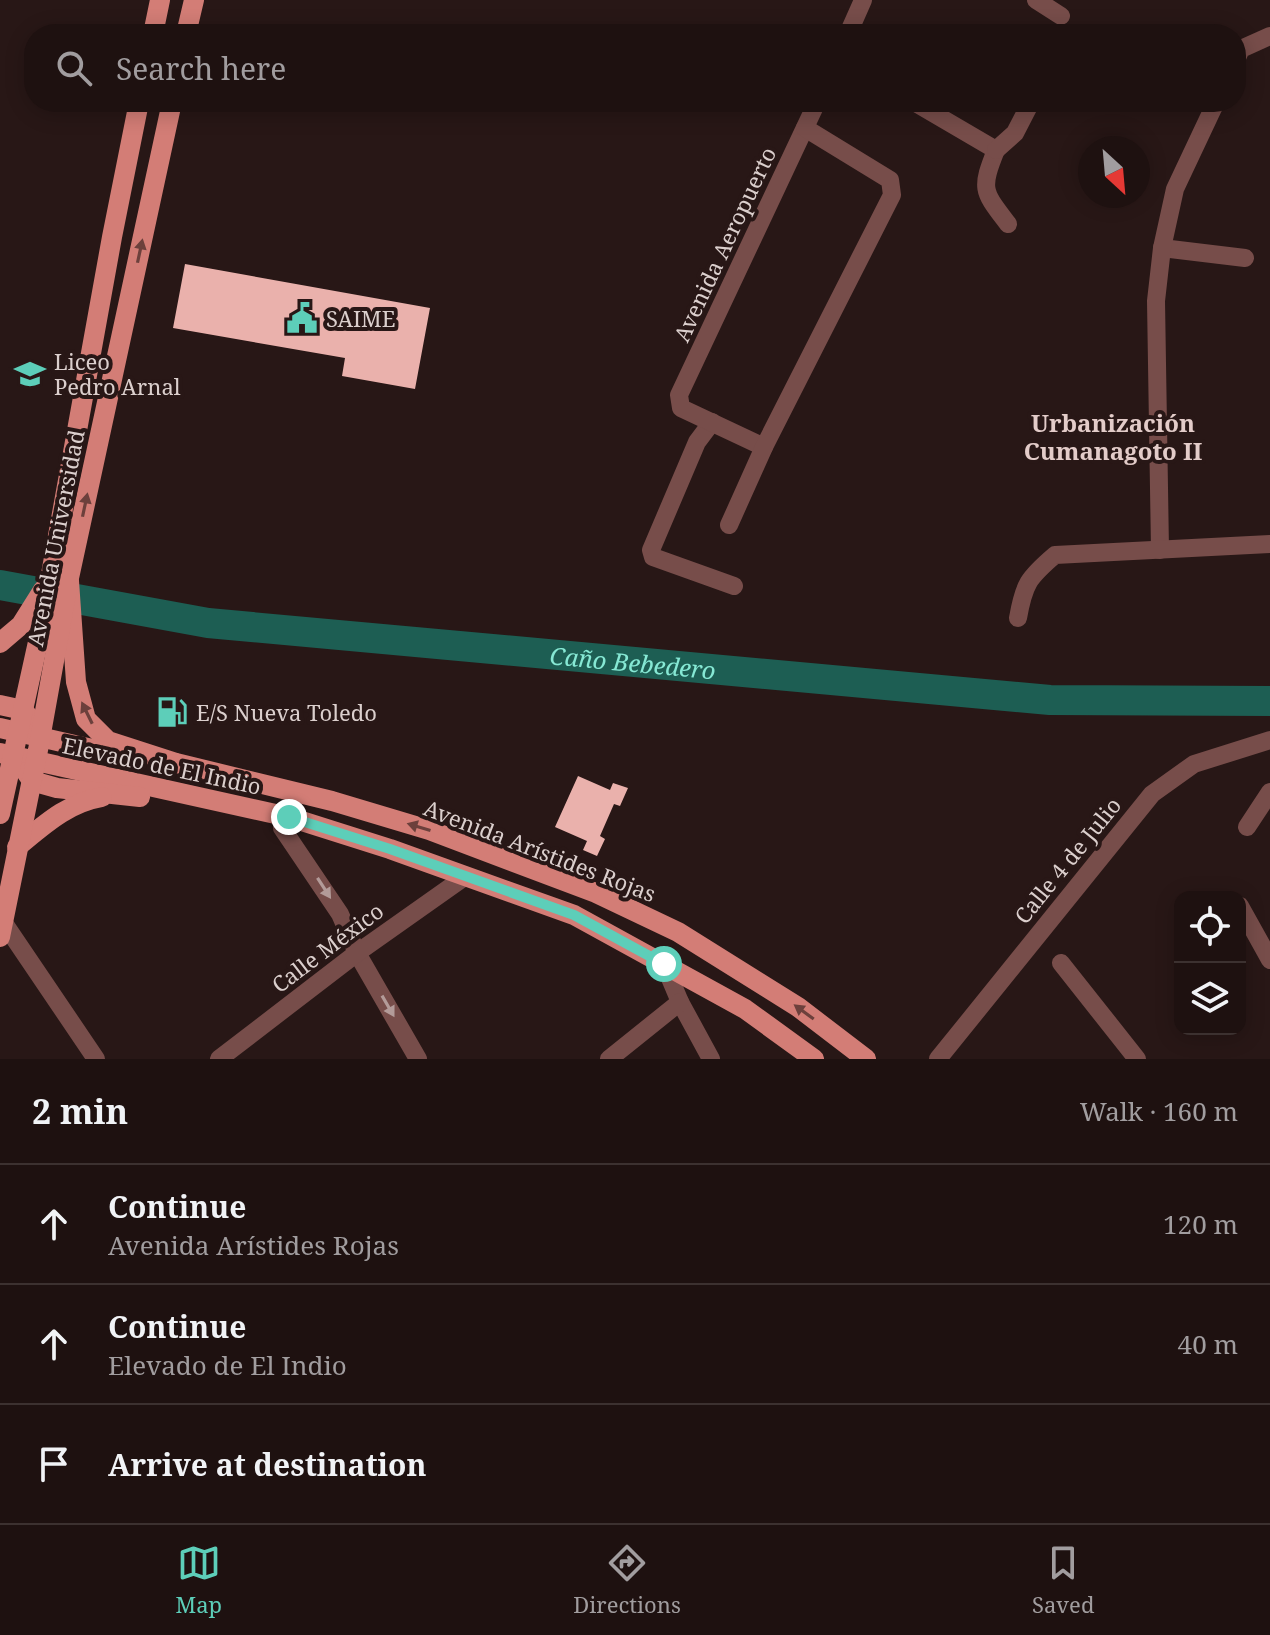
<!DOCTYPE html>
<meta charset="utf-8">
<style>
body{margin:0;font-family:"Noto Serif",serif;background:#261a19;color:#f1f3f6}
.controls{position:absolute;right:24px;bottom:24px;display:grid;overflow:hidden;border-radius:16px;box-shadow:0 4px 20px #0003}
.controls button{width:72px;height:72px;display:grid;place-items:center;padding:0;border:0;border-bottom:2px solid #3c3130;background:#1e1110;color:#f1f3f6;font:40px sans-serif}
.compass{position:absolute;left:1078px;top:136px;width:72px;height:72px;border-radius:50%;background:#1e1110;box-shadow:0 4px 20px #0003;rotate:154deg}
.stop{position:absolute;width:24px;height:24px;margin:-18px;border:6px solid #5dceb9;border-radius:50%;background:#fff}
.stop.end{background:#5dceb9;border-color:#fff;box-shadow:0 2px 8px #0008}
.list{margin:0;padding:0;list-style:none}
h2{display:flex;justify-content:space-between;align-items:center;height:104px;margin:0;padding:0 32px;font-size:34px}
h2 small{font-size:26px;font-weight:400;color:#a19d9f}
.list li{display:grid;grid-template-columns:52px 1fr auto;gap:24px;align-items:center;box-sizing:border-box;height:120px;padding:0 32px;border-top:2px solid #3c3130}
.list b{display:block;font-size:30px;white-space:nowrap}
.list p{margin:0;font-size:26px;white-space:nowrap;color:#a19d9f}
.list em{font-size:26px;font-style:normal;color:#a19d9f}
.icon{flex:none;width:44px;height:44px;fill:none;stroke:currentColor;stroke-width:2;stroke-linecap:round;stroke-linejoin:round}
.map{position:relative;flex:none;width:1270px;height:1059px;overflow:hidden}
.search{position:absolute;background:#1e1110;box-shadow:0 4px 20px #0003;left:24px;right:24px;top:24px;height:88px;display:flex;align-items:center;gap:20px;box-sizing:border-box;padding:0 28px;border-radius:32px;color:#a19d9f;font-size:30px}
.sheet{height:464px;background:#1e1110}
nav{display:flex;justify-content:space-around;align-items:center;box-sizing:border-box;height:112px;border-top:2px solid #3c3130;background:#1e1110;font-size:22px;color:#a19d9f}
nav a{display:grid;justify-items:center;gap:4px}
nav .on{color:#5dceb9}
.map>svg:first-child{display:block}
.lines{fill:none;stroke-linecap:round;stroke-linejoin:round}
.river{stroke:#1d5e53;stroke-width:30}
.building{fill:#eab1ac}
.street{stroke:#774d4a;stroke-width:18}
.primary{stroke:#d37d76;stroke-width:20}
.oneway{fill:#6c403c}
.oneway2{fill:#b39b99}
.route{stroke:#5dceb9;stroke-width:10}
.labels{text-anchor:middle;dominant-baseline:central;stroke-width:8;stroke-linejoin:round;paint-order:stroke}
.street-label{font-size:22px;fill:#dbcfcd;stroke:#281716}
.poi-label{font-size:22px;fill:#dbcfcd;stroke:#281716;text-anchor:start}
.neighbourhood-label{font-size:24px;font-weight:bold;fill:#e3ccc9;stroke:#281716}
.water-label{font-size:24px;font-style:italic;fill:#86e8d4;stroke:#281716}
</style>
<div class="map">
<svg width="1270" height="1059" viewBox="0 0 1270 1059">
<rect width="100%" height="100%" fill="#281716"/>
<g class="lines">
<!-- river -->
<path class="river" id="s1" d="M0,585L208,623L1050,700L1270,701"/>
</g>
<!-- building -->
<g class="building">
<path d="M185,264L430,308L415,389L342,376L345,358L173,328Z"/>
<path d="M578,776L610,790L613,783L628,788L620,806L614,804L600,836L605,839L597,856L583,850L587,841L555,827Z"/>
</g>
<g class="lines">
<!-- street -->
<g class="street">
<path d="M1036,0L1061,16"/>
<path d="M848,34L863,0"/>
<path d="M1236,60L1241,49L1270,36"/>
<path d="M914,102L996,150C980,190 983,191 1008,224"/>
<path d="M996,150L1015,133L1031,102"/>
<path d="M1162,248L1245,258"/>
<path d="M712,422L697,442L651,550L653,557L734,586"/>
<path d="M764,447L681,408L679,395L817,102"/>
<path d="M729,525L764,447L892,195L890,180L805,128"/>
<path d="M1160,550L1156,301L1162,248L1175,189L1216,102"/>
<path d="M1018,618C1024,584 1028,578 1055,555L1270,544"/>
<path d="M1247,827L1270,792"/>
<path d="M282,828L340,914L357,953L418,1059"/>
<path d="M1240,906L1270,960"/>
<path d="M4,923L96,1059"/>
<path d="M1061,963L1137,1059"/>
<path d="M664,964L680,1002L711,1059"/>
<path d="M219,1059L357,953L466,876"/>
<path d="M609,1059L680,1002"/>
<path d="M938,1059L1152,794L1194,764L1270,740"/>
</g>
<!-- primary -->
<g class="primary">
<path d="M153,34L160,0"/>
<path d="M186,34L194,0"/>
<path d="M69,581L76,682L86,719L108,741L176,763L332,801L429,830L596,893L678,932L798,1007L866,1059"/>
<path d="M0,643L21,625L43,590"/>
<path d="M0,705L23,710L31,720"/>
<path d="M0,728L123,756"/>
<path d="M0,753L289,817L390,849L574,915L745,1009L814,1059"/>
<path d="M26,772L32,781L57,788L140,797"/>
<path d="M0,814L42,624L112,237L139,102"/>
<path d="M17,847C44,825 67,803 102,797"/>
<path d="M0,937L38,750L69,578L172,102"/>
</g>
</g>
<!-- one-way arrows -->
<defs><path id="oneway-solid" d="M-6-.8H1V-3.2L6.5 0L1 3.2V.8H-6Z" transform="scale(2)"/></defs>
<g class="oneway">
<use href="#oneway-solid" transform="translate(140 251) rotate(-78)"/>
<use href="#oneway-solid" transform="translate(85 505) rotate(-78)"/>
<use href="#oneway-solid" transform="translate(87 713) rotate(-116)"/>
<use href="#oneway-solid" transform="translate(419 827) rotate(-163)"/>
<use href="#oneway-solid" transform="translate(804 1012) rotate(-144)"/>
</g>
<g class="oneway2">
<use href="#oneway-solid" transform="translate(324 888) rotate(57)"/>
<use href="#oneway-solid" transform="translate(388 1006) rotate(60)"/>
</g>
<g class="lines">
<!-- route -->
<path class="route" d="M289,817L390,849L574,915L664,964"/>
</g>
<!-- icons -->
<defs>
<symbol id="civic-bare" viewBox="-9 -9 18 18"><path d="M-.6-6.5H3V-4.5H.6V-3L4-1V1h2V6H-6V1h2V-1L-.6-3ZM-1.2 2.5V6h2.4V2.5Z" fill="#5dceb9" stroke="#281716" stroke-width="2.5" paint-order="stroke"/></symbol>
<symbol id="school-bare" viewBox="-9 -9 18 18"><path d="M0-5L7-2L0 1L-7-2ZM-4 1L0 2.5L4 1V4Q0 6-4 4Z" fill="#5dceb9" stroke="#281716" stroke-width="2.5" paint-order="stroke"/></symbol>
<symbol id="fuel-bare" viewBox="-9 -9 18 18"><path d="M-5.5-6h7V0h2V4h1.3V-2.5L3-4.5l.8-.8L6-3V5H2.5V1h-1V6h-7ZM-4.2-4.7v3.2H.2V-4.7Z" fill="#5dceb9" stroke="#281716" stroke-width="2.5" paint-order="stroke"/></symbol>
</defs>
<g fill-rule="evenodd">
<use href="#civic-bare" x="280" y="296" width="44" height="44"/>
<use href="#school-bare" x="8" y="352" width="44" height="44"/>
<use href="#fuel-bare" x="150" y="690" width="44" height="44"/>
</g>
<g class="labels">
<!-- street labels -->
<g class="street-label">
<text transform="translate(724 244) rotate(-65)">Avenida Aeropuerto</text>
<text transform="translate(55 538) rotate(-79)">Avenida Universidad</text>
<text transform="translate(162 765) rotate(12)">Elevado de El Indio</text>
<text transform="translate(540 850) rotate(21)">Avenida Arístides Rojas</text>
<text transform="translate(1067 860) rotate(-51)">Calle 4 de Julio</text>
<text transform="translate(327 947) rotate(-37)">Calle México</text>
</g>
<!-- poi labels -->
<g class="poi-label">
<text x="326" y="318">SAIME</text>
<text x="54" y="361">Liceo<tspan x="54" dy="25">Pedro Arnal</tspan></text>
<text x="196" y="712">E/S Nueva Toledo</text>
</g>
<!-- neighbourhood labels -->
<g class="neighbourhood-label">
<text x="1113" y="422">Urbanización<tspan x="1113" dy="28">Cumanagoto II</tspan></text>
</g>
<!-- water labels -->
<g class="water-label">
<text stroke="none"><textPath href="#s1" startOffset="638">Caño Bebedero</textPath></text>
</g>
</g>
</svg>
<div class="controls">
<button><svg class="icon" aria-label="locate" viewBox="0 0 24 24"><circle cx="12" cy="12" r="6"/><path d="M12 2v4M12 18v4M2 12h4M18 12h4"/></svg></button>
<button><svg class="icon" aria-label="layers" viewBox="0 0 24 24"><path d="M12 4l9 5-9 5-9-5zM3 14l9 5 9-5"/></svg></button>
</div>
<svg class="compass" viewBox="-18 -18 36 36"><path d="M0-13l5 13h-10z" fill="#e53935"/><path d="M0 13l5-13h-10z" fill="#a19d9f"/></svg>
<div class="stop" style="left:664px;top:964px"></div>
<div class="stop end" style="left:289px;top:817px"></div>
<div class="search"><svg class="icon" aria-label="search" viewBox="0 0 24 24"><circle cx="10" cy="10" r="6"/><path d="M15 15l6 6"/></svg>Search here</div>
</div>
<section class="sheet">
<h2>2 min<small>Walk · 160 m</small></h2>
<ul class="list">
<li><svg class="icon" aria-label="ahead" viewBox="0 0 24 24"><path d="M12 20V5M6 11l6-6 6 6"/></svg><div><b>Continue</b><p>Avenida Arístides Rojas</p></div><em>120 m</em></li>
<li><svg class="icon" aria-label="ahead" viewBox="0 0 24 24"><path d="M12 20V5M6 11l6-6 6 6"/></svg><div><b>Continue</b><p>Elevado de El Indio</p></div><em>40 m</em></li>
<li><svg class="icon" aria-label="arrive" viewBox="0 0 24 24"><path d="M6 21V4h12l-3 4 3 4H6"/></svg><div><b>Arrive at destination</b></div></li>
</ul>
</section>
<nav>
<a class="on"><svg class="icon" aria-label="map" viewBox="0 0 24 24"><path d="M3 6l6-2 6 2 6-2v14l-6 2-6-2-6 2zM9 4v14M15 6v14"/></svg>Map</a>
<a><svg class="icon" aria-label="directions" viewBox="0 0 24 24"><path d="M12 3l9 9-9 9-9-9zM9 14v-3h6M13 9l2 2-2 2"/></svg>Directions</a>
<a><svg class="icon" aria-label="saved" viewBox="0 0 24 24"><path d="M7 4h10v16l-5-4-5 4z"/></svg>Saved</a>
</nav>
